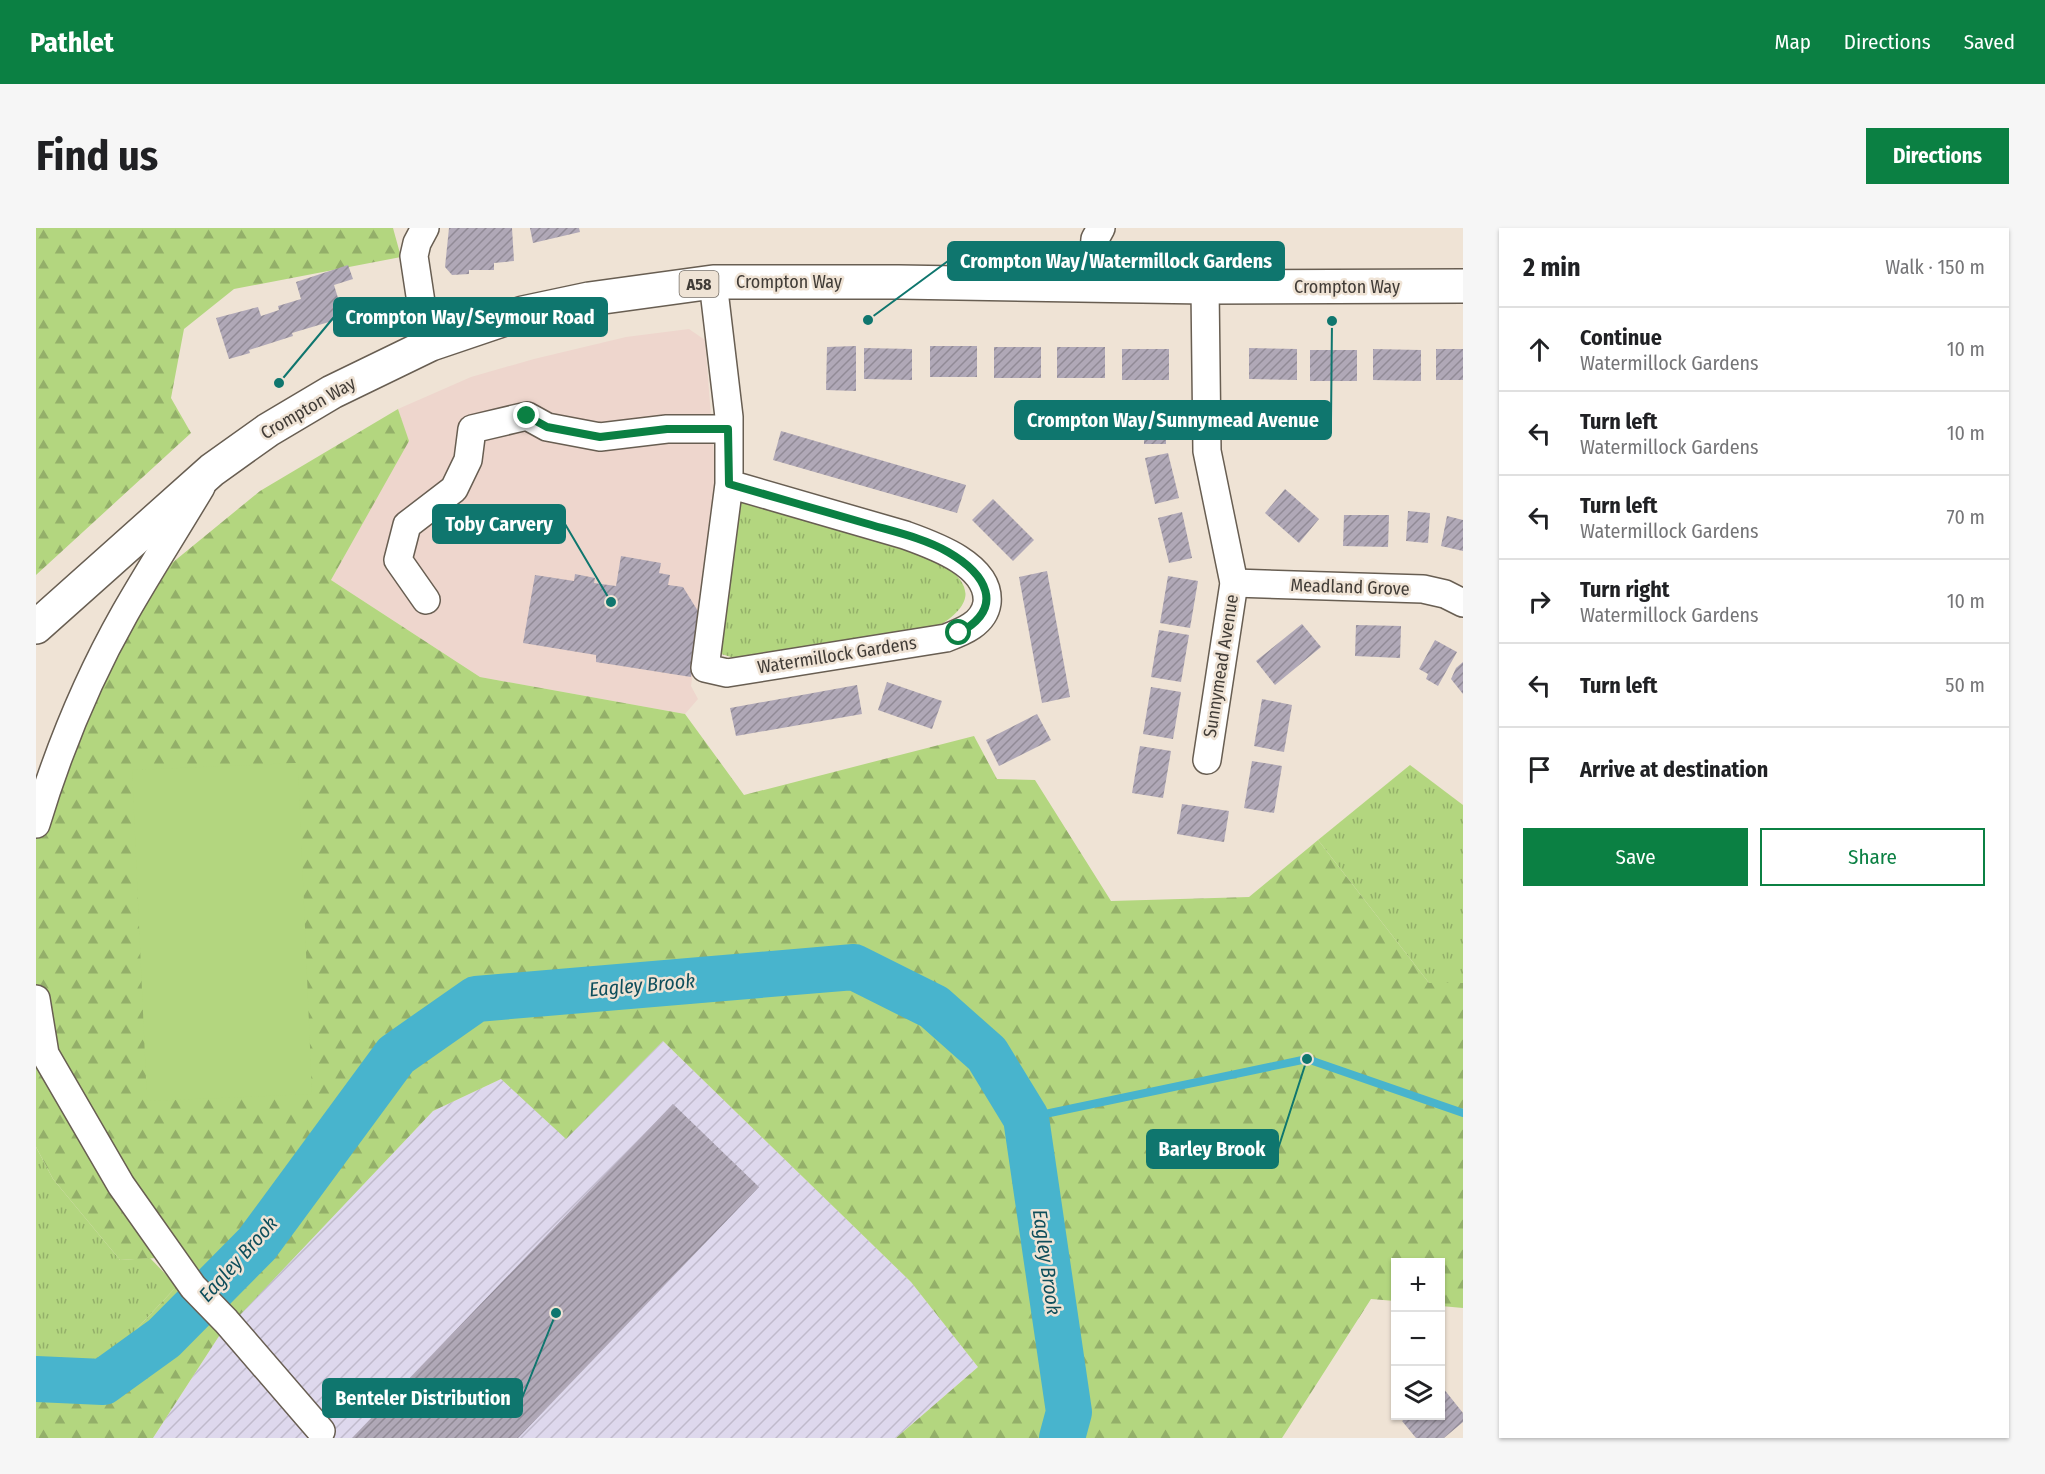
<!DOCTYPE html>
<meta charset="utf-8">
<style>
body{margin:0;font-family:"Fira Sans Condensed",sans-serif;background:#f6f6f6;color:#202124}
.controls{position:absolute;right:18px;bottom:18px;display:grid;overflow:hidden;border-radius:0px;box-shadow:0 2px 4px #0004}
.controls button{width:54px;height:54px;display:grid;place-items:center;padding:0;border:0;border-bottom:2px solid #e0e0e0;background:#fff;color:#202124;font:30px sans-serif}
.stop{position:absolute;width:18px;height:18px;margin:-14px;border:4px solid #0b8043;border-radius:50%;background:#fff}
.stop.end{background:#0b8043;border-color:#fff;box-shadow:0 2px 6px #0008}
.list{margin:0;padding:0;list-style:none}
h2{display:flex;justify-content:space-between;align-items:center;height:78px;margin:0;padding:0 24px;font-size:26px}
h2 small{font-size:20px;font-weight:400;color:#757577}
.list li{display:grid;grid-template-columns:39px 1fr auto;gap:18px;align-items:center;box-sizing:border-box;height:84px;padding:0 24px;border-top:2px solid #e0e0e0}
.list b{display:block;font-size:22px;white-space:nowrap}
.list p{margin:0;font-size:20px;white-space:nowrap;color:#757577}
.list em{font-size:20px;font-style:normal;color:#757577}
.actions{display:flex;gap:12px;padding:18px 24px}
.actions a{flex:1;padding:14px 0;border:2px solid #0b8043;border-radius:0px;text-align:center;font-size:21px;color:#0b8043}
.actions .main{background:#0b8043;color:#fff}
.icon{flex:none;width:33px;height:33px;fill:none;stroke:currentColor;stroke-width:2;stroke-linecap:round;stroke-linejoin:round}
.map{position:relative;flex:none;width:1427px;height:1210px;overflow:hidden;border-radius:0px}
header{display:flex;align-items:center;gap:36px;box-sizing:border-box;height:84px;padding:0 30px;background:#0b8043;color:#fff}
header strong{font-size:28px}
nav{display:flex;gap:33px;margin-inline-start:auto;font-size:21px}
.intro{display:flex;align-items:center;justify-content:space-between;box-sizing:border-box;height:144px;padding:0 36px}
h1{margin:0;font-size:42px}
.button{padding:15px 27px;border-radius:0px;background:#0b8043;color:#fff;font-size:21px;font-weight:700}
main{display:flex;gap:36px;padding:0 36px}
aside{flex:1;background:#fff;border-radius:0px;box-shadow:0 2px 4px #0004}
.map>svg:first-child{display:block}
.commercial{fill:#eed6cd}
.industrial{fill:url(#industrial-furrows)}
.grass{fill:url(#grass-tufts)}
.forest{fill:url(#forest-firs)}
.garden{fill:#b3d67f}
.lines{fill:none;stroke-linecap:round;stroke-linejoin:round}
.stream{stroke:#48b4cd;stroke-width:8}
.river{stroke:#48b4cd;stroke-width:46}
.building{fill:url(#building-hatch)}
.minor-casing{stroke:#685e52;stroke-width:30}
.highway-casing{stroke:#685e52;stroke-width:36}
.minor{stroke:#fff;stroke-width:27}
.highway{stroke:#fff;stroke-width:33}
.route{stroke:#0b8043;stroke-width:8}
.labels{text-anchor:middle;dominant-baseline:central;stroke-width:5;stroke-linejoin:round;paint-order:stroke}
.shield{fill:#efe3d5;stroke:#756e66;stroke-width:1.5}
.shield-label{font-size:16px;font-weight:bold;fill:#413c37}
.street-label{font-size:18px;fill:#413c37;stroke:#efe3d5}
.water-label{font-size:20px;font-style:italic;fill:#0e4e5b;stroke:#efe3d5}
.leader{fill:none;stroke:#0f766e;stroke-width:2}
.callout-dot{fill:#0f766e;stroke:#efe3d5;stroke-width:2}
.callout{fill:#0f766e;stroke:#0f766e;stroke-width:2}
.callout-label{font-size:20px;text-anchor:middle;font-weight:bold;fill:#fff}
</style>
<header>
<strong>Pathlet</strong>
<nav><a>Map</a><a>Directions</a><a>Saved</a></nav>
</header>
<div class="intro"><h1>Find us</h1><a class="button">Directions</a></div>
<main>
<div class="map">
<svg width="1427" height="1210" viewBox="0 0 1427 1210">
<defs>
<pattern id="industrial-furrows" width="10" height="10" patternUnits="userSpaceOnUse" patternTransform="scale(1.5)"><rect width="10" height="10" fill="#ded8ed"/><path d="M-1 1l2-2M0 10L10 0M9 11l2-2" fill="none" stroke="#c0bacc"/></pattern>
<pattern id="grass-tufts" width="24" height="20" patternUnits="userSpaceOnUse" patternTransform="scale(1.5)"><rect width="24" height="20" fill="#b3d67f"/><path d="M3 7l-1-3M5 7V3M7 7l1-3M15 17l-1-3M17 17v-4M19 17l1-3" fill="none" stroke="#93af69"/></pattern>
<pattern id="forest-firs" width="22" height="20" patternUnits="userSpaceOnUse" patternTransform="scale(1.5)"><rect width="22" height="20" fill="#b3d67f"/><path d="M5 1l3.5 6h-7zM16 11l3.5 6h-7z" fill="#93af69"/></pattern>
<pattern id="building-hatch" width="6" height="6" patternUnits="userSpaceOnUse" patternTransform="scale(1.5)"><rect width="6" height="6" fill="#b0a8b7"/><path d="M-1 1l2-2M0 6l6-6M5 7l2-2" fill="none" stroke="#918a96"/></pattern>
</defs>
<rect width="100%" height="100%" fill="#efe3d5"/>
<!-- commercial -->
<path class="commercial" d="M653,101L669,112L679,239L674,328L655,458L662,471L649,486L444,449L295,352L372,213L362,181L435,149L498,131L590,109Z"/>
<!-- industrial -->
<path class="industrial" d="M627,813L875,1054L942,1139L860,1210H117L185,1105L397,883L465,851L530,910Z"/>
<!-- grass -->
<g class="grass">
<path d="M704,270C735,279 766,288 797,297C834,308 996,345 899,400L708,431L695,429L682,425Z"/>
<path d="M1374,537L1427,577V755H1393L1282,612Z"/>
<path d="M0,919L17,951L84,1032L114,1030L141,1058L65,1139H19L0,1131Z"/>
</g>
<!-- forest -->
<g class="forest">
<path d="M0,0H357L365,29L198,61L148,101L135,170L155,205L0,347Z"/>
<path d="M362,181L373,213L295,352L444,449L649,486L708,567L938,508L961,551L999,552L1075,673L1213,669L1282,612L1393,755H1427V1080L1405,1078L1404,1034H1360L1359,1073L1335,1071L1246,1210H860L942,1139L875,1054L627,813L530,911L465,851L397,883L201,1090L141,1029L84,1032L17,951L0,919V571L73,437L136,335L224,263Z"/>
<path d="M141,1058L185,1105L117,1210H0V1131L19,1139H65Z"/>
</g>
<!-- garden -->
<path class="garden" d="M262,535L276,866L111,873L96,542Z"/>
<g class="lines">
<!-- stream -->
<path class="stream" d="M990,890L1271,831L1427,885"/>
<!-- river -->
<path class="river" d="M0,1151L67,1154L128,1110L221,1016L360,827L440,771L818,739L898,779L951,826L990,890L1033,1184L1026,1210"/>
</g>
<!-- building -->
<g class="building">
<path d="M413,0H476L478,33L458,35V42H433V46L416,47L409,39Z"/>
<path d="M494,0H543L544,4L497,15Z"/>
<path d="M312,37L317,51L298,57L306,83L301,85L303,91L256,105L257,108L213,122L214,125L193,131L180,90L222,79L225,88L243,82L242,78L265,71L260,54Z"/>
<path d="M820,118V163L790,162L791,119Z"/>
<rect x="894" y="118" width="47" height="31"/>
<rect x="958" y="119" width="47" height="31"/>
<rect x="1021" y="119" width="48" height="31"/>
<path d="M828,120L876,121V152L828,151Z"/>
<path d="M1213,120L1261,121V152L1213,151Z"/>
<rect x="1086" y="121" width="47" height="31"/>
<path d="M1337,121L1385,122V153L1337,152Z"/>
<rect x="1400" y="121" width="27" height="31"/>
<rect x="1274" y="122" width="47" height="31"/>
<rect x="1108" y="188" width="22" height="28"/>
<path d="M745,203L930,257L921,285L737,232Z"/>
<path d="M1132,225L1143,270L1119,276L1109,230Z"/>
<path d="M1249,261L1283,291L1263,315L1229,285Z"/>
<path d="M957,271L998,312L977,333L936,292Z"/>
<path d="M1372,283L1394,285L1392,315L1370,313Z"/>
<path d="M1146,284L1156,330L1133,335L1122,290Z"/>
<path d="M1308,287H1353L1352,319L1307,318Z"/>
<path d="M1411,288L1427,292V323L1405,318Z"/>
<path d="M585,328L625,335L623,345L634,347L632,357L647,359L665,388L655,449L560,434V427L487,415L499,347L538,353L539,346L559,350L558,355L580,358Z"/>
<path d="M1011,343L1034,469L1006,475L983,349Z"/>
<path d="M1132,348L1162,353L1154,400L1124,395Z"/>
<path d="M1266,396L1285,419L1239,457L1220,433Z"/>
<path d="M1320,397L1365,398L1364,430L1319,428Z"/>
<path d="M1123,402L1153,407L1145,454L1115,449Z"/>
<path d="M1399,412L1421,424L1402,458L1390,451L1392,446L1383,441Z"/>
<path d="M1427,434V466L1415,451L1420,440Z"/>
<path d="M851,454L906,473L896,501L842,482Z"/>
<path d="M821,457L826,486L700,508L694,480Z"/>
<path d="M1115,459L1145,464L1137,511L1107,506Z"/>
<path d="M1226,471L1256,477L1248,524L1218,518Z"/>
<path d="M1001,486L1015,512L963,538L950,512Z"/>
<path d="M1104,518L1135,523L1127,570L1096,565Z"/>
<path d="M1216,533L1246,538L1238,585L1208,580Z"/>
<path d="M1146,576L1193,583L1188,614L1141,606Z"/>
<path d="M637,876L723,959L482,1210H316Z"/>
<path d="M1407,1160L1427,1185V1194L1408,1210H1380L1366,1193L1373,1188H1404V1162Z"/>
</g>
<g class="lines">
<defs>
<g id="minor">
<path d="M389,0L381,15L378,28L386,81L395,116"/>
<path d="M677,54L693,189V256L669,440L691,445L910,410C926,404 948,396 951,375C955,337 897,317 869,307L693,256"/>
<path d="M1055,56L1059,11L1065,0"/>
<path d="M1169,59L1171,223L1198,355L1171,532"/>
<path d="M1198,355L1387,361L1409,366L1427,375"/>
<path d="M390,372L362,332L371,297L418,261L432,232L436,201L491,188L511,199L564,209L631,201H692"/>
<path d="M0,596C22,523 51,452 89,385C113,343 140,301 165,259"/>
<path d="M0,771L9,826L85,957L157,1059L190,1093L285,1203"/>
</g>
<path id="highway" d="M0,399L176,242L232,202L296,164L395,116L487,85L553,71L677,54H863L1169,59L1427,58"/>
</defs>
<!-- minor casing -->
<use href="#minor" class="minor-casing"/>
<!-- highway casing -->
<use href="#highway" class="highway-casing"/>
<!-- minor -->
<use href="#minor" class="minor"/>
<!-- highway -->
<use href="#highway" class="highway"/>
</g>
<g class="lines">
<!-- route -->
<path class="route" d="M491,188L511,199L564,209L631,201H692L693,256C737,269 781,281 825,294C854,303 886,309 912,324C950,346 970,379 923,405"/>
</g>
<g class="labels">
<!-- shield labels -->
<rect class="shield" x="643.5" y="43" width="39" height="26" rx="4.5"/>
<g class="shield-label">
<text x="663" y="56">A58</text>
</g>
<!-- street labels -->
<g class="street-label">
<text x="753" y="54">Crompton Way</text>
<text x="1311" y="59">Crompton Way</text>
<text transform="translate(272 180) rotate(-30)">Crompton Way</text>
<text transform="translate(1314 359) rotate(2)">Meadland Grove</text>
<text transform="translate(801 427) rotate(-9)">Watermillock Gardens</text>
<text transform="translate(1185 438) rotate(-81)">Sunnymead Avenue</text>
</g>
<!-- water labels -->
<g class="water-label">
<text transform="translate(606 757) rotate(-5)">Eagley Brook</text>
<text transform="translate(202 1031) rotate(-48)">Eagley Brook</text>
<text transform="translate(1011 1034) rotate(82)">Eagley Brook</text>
</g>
</g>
<!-- callouts -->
<path class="leader" d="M832 92L912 33M243 155L298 89M1296 93L1295 192M575 374L529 296M1271 831L1242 921M520 1085L486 1170"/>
<g class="callout-dot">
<circle cx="832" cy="92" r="6"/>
<circle cx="243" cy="155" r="6"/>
<circle cx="1296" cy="93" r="6"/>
<circle cx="575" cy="374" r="6"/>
<circle cx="1271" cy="831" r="6"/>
<circle cx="520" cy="1085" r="6"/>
</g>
<g class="callout">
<rect x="912" y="14" width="336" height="38" rx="6"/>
<rect x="298" y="70" width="273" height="38" rx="6"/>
<rect x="979" y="173" width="316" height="38" rx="6"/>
<rect x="397" y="277" width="132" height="38" rx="6"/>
<rect x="1111" y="902" width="131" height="38" rx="6"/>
<rect x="287" y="1151" width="199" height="38" rx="6"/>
</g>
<g class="callout-label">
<text x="1080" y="40">Crompton Way/Watermillock Gardens</text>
<text x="434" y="96">Crompton Way/Seymour Road</text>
<text x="1137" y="199">Crompton Way/Sunnymead Avenue</text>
<text x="463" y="303">Toby Carvery</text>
<text x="1176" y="928">Barley Brook</text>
<text x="387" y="1177">Benteler Distribution</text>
</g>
</svg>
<div class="controls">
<button>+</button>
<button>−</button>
<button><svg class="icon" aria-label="layers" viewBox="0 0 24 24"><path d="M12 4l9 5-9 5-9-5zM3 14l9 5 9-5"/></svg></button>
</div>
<div class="stop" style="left:923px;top:405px"></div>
<div class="stop end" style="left:491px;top:188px"></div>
</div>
<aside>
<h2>2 min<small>Walk · 150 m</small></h2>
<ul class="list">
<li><svg class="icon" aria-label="ahead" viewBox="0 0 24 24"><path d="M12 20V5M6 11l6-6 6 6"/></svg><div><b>Continue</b><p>Watermillock Gardens</p></div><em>10 m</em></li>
<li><svg class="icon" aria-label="left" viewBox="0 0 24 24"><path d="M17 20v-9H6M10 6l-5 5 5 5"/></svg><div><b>Turn left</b><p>Watermillock Gardens</p></div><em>10 m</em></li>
<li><svg class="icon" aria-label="left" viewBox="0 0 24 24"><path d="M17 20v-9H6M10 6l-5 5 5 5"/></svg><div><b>Turn left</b><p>Watermillock Gardens</p></div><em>70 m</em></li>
<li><svg class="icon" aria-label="right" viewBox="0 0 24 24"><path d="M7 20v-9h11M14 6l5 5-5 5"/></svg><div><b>Turn right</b><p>Watermillock Gardens</p></div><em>10 m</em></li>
<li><svg class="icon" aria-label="left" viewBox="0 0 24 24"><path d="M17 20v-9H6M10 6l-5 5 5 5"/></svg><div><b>Turn left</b></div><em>50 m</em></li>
<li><svg class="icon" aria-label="arrive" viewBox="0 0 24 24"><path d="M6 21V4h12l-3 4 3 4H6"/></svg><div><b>Arrive at destination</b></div></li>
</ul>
<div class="actions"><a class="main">Save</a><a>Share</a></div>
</aside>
</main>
